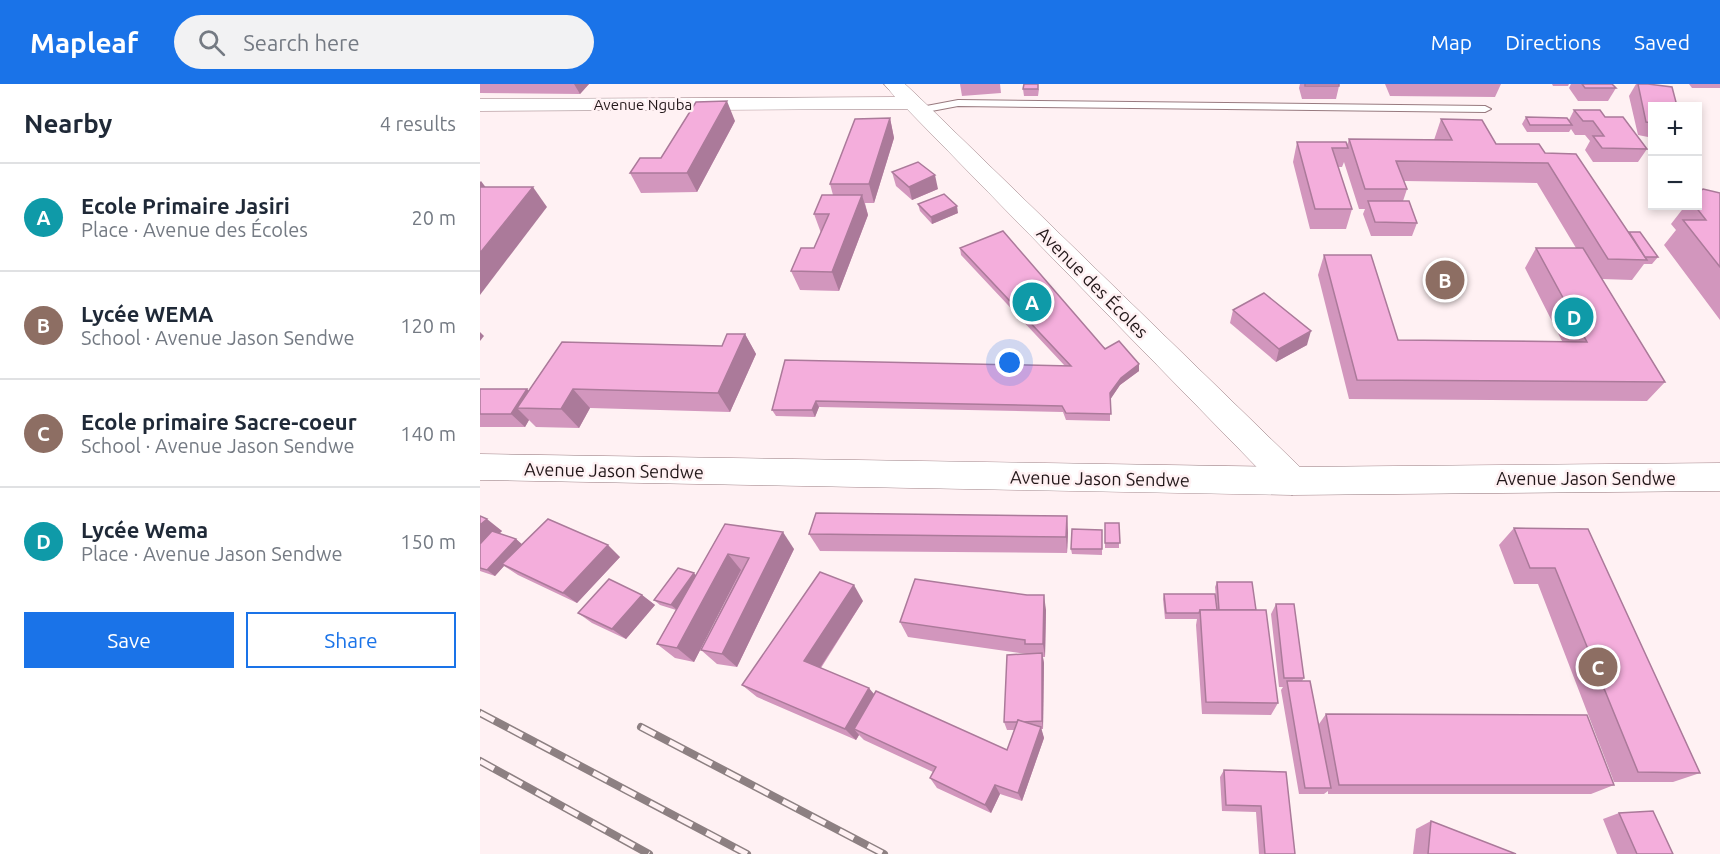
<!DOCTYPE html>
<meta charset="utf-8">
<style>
body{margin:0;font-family:Ubuntu,sans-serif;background:#f2f2f3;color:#1f2937}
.controls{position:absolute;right:18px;top:18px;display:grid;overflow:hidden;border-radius:0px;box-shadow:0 3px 9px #0003}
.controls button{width:54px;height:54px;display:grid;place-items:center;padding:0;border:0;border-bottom:2px solid #e0e1e3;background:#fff;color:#1f2937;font:30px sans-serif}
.you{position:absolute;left:530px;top:279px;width:21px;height:21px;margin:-15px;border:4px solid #fff;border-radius:50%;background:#1a73e8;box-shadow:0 0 0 9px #1a73e833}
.badge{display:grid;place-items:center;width:39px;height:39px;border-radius:50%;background:#1a73e8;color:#fff;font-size:20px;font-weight:700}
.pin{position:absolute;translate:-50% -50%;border:3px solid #fff;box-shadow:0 2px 6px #0006}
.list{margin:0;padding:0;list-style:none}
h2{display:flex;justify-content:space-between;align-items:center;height:78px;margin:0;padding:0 24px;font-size:26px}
h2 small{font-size:20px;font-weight:400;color:#747a83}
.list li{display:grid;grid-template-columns:39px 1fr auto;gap:18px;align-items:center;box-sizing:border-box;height:108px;padding:0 24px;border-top:2px solid #e0e1e3}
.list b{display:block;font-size:22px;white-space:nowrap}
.list p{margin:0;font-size:20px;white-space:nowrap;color:#747a83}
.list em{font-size:20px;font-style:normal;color:#747a83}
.actions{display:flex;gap:12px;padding:18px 24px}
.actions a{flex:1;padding:14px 0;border:2px solid #1a73e8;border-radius:0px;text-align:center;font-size:21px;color:#1a73e8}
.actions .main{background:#1a73e8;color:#fff}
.icon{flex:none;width:33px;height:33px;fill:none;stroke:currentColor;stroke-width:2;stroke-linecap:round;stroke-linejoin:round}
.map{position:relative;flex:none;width:1240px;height:770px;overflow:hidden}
header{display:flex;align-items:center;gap:36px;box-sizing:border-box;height:84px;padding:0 30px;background:#1a73e8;color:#fff}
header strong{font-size:28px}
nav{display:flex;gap:33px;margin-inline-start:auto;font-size:21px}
.search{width:420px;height:54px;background:#f2f2f3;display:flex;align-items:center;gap:15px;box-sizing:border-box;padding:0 21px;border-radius:33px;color:#747a83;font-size:22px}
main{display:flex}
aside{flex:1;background:#fff}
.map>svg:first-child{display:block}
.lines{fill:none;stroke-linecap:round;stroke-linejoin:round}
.lane-casing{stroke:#987a7f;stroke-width:2}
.street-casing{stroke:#987a7f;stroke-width:1}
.secondary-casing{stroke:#987a7f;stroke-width:1}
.lane{fill:#fff;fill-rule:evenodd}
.street{fill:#fff;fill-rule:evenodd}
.secondary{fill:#fff;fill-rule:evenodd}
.rail-casing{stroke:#8d8082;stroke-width:8}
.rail{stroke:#fff1f3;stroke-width:5;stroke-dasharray:16;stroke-linecap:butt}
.wall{fill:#d296bd}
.shaded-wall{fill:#ab7a9a}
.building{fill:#f4aedc;stroke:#ab7a9a;stroke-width:1.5}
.labels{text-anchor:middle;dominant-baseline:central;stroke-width:5;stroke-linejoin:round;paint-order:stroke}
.far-street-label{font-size:15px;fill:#23181a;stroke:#fff1f3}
.street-label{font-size:18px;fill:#23181a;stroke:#fff1f3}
</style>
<header>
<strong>Mapleaf</strong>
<div class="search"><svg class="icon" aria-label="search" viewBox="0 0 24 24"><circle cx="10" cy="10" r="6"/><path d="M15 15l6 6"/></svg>Search here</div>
<nav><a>Map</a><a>Directions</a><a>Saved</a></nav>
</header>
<main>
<aside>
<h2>Nearby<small>4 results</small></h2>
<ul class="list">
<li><span class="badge" style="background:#0f9aa8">A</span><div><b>Ecole Primaire Jasiri</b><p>Place · Avenue des Écoles</p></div><em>20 m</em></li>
<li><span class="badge" style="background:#8d6e63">B</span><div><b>Lycée WEMA</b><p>School · Avenue Jason Sendwe</p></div><em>120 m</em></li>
<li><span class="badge" style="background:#8d6e63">C</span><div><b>Ecole primaire Sacre-coeur</b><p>School · Avenue Jason Sendwe</p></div><em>140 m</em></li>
<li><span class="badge" style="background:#0f9aa8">D</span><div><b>Lycée Wema</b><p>Place · Avenue Jason Sendwe</p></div><em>150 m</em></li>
</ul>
<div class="actions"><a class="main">Save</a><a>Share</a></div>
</aside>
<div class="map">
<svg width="1240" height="770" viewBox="0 0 1240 770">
<rect width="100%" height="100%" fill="#fff1f3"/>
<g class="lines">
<defs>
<path id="lane" d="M478,16L1005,22L1011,25L1005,28L478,22L441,29L435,26L441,23Z"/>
<path id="street" d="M404,0H425L441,15L824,387L829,397L824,407L812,411L800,407L427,25L0,27V15L415,13Z"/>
<path id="secondary" d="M0,370L812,383L1240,379V407L812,411L0,396Z"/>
</defs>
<!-- lane casing -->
<use href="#lane" class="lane-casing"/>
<!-- street casing -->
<use href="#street" class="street-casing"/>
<!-- secondary casing -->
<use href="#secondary" class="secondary-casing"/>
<!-- lane -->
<use href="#lane" class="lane"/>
<!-- street -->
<use href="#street" class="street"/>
<!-- secondary -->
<use href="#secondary" class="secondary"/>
<defs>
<g id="rail">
<path d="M0,629L267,770"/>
<path d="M161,643L404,770"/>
<path d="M0,677L169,770"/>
</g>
</defs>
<!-- rail casing -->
<use href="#rail" class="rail-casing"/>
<!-- rail -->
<use href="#rail" class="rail"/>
</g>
<!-- wall -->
<g class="wall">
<path d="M0,0H109L100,10L0,9Z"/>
<path d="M480,0H520L521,9L482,12Z"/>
<path d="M820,0H859V2L856,15H822L819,4Z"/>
<path d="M905,0H1021L1015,13L910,12Z"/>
<path d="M1072,0H1089L1088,2H1073Z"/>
<path d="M1091,0H1132L1136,4L1128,17H1098L1089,4Z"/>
<path d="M1156,0H1168L1173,22V54L1158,51L1149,12Z"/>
<path d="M1209,0H1240V4H1212Z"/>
<path d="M543,5H559L558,12H544Z"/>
<path d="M1094,26L1125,33L1167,65L1158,78H1113L1105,66L1110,57L1105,51H1095L1091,45L1089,48H1047L1042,40L1046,33L1089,36Z"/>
<path d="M410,34L414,54L394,119H385L388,131L359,207L320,206L311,187L334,164L341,149L334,130L353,111L350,100Z"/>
<path d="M961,35L1016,60L1065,69L1149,148L1178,173L1172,180H1164L1152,196L1122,195L1185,298L1167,317L869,315L838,191L844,171L918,256L1082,257L1045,184L1056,164H1096L1057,99L924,97L927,105L923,117L937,139L932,152H891L883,130L885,125H879L864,78L862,83H858L872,125L866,145H830L813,78L817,58L867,61L869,55L954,56Z"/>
<path d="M255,37L217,108L161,109L150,89Z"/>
<path d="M412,88L458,105L432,116L416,102Z"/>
<path d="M1240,109V236L1184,161L1196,146L1191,140L1205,122H1218Z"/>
<path d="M438,120L478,129L452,140L440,127Z"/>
<path d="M480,164L659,287L640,301L630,315V337L586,336L583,328L339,323L335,333L296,332L292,326L305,276L585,282L481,171Z"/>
<path d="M753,226L827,261L796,278L750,239Z"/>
<path d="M265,250L276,270L250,328L110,324L99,344L56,343L49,336L45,343H0V305H47L49,307L242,262Z"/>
<path d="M0,432L22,447L19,450L36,455L42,461L140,473L97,519L38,491L24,482L15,492L0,487Z"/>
<path d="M587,432L588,449L587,469L340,467L329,450Z"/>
<rect x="625" y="439" width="14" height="25"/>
<path d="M245,440L314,465L257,583L237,580L221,566L261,486L214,578L195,574L177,560L196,526L180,521L174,516L216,491Z"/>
<path d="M1034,444L1108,445L1220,689L1193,698H1134L1058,500H1034L1019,461Z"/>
<path d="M622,446V471L592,470L591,465Z"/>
<path d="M737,498L776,526L798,619L791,631L722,630L716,541L717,535H685L683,515L684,510L737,526L735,503Z"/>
<path d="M162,511L175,521L146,555L112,539L98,529Z"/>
<path d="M383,517L341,584L394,610L527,666L535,646H527L524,638L547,570L428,553L420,538L566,526L565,573H563L564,579L563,645H561L564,654L542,717L520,710L511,729L457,704L450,694L453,688L384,656L379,651L376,656L277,613L262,601Z"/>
<path d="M796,520L824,594L822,597L839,640L846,630L1134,701L1111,710H848V707L844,710H819L801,606L803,603H799L791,530Z"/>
<path d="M744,686L806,688L815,770H779L776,728L742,727L740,693Z"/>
<path d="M1139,729L1193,770H1137L1123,735Z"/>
<path d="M951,737L1036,770H933L936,745Z"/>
</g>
<!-- shaded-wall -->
<g class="shaded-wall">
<path d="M94,0H109L100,10Z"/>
<path d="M247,17L255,37L217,108L207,89Z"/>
<path d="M410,34L414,54L394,119L389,100Z"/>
<path d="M455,91L458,105L432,116L429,103Z"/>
<path d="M1,97L16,117L0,109V98Z"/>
<path d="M53,103L67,123L0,211V169Z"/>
<path d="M382,111L388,131L359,207L352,188Z"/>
<path d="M477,122L478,129L452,140L451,133Z"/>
<path d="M831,247L827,261L796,278L799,265Z"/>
<path d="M0,248L4,252L0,257Z"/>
<path d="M265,250L276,270L250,328L238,309Z"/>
<path d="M659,280V287L640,301L630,316V309L641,294Z"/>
<path d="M47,305L60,319L37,324L49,336L45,343L31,330Z"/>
<path d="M93,305L110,324L99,344L81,325Z"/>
<path d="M336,317L339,323L335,333L332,326Z"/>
<path d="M587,432L588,449L587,469L586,453Z"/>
<path d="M7,435L22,447L0,468V441Z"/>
<path d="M303,448L314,465L257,583L242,570Z"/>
<path d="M36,455L43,461L22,480L24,482L15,492L7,486Z"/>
<path d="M128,461L140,473L97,519L83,509Z"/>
<path d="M248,470L261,486L214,578L197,564Z"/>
<path d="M214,489L219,495L197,526L191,521Z"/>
<path d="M374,501L383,517L336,590L324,577Z"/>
<path d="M162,511L175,521L146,555L132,545Z"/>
<path d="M564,511L566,526L565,573L563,560Z"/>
<path d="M562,569L564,579L563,645L562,637Z"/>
<path d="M389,604L399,616L374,645L379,651L376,656L365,645Z"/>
<path d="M561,643L564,654L542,717L538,709Z"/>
<path d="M515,701L520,710L511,729L505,721Z"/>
</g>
<!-- building -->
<g class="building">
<path d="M544,0H558V5H543Z"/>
<rect x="825" y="0" width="34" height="2"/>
<path d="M1102,0H1132L1136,4H1105Z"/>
<path d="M1158,0H1168L1192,3L1197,22H1173V39L1166,38Z"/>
<path d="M247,17L207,89H150L160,74H181L216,18Z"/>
<path d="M1094,26H1120L1125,33H1143L1167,65L1122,64L1113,52H1124L1113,37H1103Z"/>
<path d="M1046,33L1087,34L1092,41H1050Z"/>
<path d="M410,34L389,100H350L375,35Z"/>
<path d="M961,35L1002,36L1016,60H1059L1065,69L1096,70L1167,176L1128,175L1068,79L916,77L927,105H885L869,55L972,56Z"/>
<path d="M817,58H866L868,64H852L872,125H835Z"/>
<path d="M438,78L455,91L429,103L412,88Z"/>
<path d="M0,103H53L0,169Z"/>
<path d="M1223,105L1240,109V183L1203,136H1226L1215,122H1218V109Z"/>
<path d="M464,110L477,122L451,133L438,120Z"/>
<path d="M342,111H382L352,188L311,187L321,164H334L349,130H334Z"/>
<path d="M888,117H929L937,139L895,138Z"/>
<path d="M523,147L625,265L639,257L659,280L641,294L630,309L631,330L586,329L582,322L336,317L332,326H292L305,276L591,282L480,164Z"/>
<path d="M1149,148H1160L1178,173H1165Z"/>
<path d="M1056,164H1103L1185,298L877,296L844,171H891L918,256L1107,258Z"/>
<path d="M784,209L831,247L799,265L753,226Z"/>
<path d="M247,250H265L238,309L93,305L81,325L37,324L82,258L242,262Z"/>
<path d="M0,305H47L31,330H0Z"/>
<path d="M336,429L587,432L586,453L329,450Z"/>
<path d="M0,432L7,435L0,441Z"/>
<path d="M68,435L128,461L83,509L22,480Z"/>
<path d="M625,439H639L640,459H625Z"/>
<path d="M245,440L303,448L242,570L221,566L269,474L248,470L197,564L177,560Z"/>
<path d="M1034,444L1108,445L1220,689L1158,688L1075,484H1050Z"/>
<path d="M592,445L622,446V465H591Z"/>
<path d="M12,447L36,455L7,486L0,484V460Z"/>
<path d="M198,484L214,489L191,521L174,516Z"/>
<path d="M340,488L374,501L324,577L389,604L365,645L262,601Z"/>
<path d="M129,495L162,511L132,545L98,529Z"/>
<path d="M435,495L547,511H564L563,560H545V556L420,538Z"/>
<path d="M737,498H772L776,526H739Z"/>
<path d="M684,510H735L737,526H720L719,529H686Z"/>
<path d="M796,520H814L824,594H804Z"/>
<path d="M720,526H786L798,619L726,618Z"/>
<path d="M562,569V637L542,638L538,636L537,638H524L527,571Z"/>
<path d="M807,597H830L851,704H825Z"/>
<path d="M396,607L527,666L538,636L561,643L538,709L515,701L505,721L450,694L456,683L374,645Z"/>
<path d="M846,630L1107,631L1134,701H859Z"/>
<path d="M744,686L806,688L815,770H785L781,722L746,721Z"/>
<path d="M1173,727L1193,770H1157L1139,729Z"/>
<path d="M951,737L1036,770H948Z"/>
</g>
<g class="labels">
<!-- far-street labels -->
<g class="far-street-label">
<text x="163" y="20">Avenue Nguba</text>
</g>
<!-- street labels -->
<g class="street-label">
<text transform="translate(613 198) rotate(45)">Avenue des Écoles</text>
<text transform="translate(134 386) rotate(1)">Avenue Jason Sendwe</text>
<text transform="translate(620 394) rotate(1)">Avenue Jason Sendwe</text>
<text x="1106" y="394">Avenue Jason Sendwe</text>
</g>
</g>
</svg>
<div class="controls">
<button>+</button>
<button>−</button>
</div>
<div class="you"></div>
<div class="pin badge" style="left:552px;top:218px;background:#0f9aa8">A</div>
<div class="pin badge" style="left:965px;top:196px;background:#8d6e63">B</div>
<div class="pin badge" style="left:1118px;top:583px;background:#8d6e63">C</div>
<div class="pin badge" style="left:1094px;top:233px;background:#0f9aa8">D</div>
</div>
</main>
